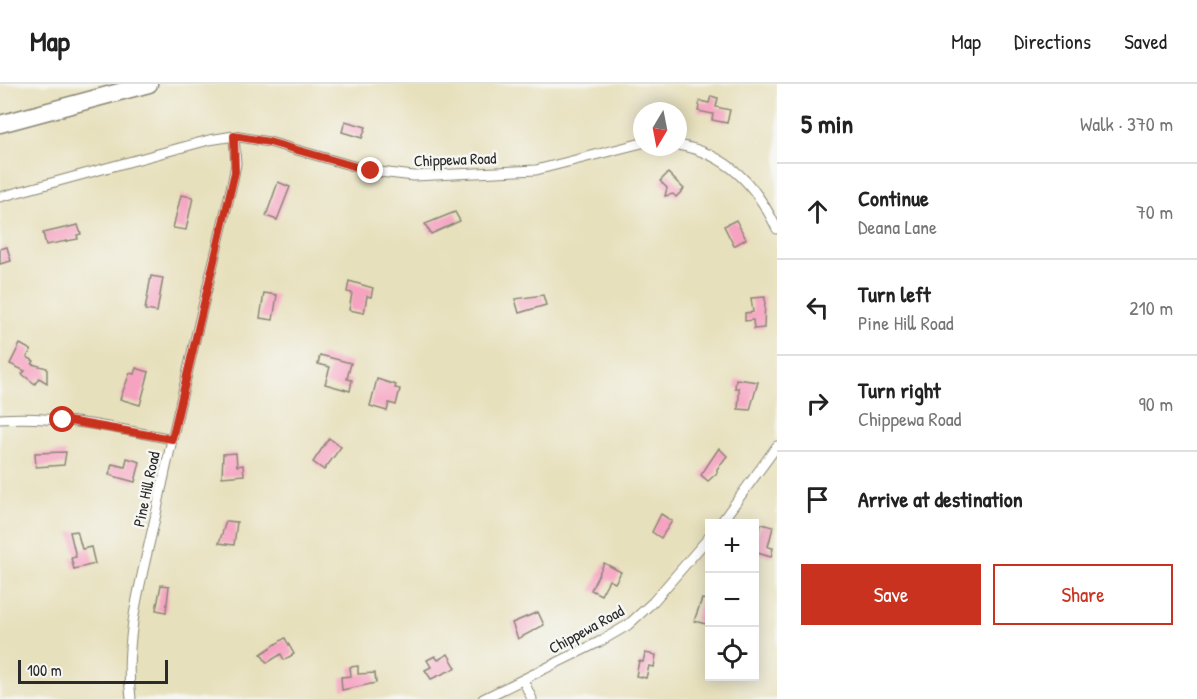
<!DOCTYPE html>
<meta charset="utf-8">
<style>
body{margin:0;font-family:"Patrick Hand",sans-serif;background:#f2f2f2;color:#222}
.controls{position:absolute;right:18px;bottom:18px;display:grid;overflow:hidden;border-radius:0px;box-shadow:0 3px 15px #0003}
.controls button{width:54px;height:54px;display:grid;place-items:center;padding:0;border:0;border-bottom:2px solid #e0e0e0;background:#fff;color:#222;font:30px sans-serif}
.compass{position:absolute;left:633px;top:18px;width:54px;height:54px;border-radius:50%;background:#fff;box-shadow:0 3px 15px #0003;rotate:190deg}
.scale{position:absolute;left:18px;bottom:15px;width:150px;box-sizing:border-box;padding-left:6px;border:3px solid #2b2b2b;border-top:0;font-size:16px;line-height:21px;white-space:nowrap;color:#2b2b2b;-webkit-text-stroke:4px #f6f6f2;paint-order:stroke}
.stop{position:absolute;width:18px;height:18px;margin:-14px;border:4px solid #c8321e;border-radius:50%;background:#fff}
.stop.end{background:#c8321e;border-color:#fff;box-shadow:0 2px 6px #0008}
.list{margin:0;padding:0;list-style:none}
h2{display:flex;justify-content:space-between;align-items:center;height:78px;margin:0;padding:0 24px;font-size:26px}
h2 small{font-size:20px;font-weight:400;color:#767676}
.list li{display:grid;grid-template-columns:39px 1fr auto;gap:18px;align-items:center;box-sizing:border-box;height:96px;padding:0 24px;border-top:2px solid #e0e0e0}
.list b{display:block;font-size:22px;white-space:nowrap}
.list p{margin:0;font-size:20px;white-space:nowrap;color:#767676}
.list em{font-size:20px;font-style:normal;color:#767676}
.actions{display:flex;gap:12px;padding:18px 24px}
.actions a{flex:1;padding:14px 0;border:2px solid #c8321e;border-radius:0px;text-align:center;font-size:21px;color:#c8321e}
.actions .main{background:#c8321e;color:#fff}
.icon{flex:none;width:33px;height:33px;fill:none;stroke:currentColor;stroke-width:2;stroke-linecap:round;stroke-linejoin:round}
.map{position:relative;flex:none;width:777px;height:615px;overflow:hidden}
header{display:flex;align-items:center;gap:36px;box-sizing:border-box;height:84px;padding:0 30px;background:#fff;border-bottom:2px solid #e0e0e0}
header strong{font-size:28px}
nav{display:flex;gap:33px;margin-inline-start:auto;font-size:21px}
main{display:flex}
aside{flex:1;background:#fff}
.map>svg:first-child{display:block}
.building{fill:#f6a2c1}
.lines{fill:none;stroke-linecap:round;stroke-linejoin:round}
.street-casing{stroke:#898674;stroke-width:11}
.highway-casing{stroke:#898674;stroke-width:19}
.street{stroke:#fff;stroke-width:9}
.highway{stroke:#fff;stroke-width:16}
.route{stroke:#c8321e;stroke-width:8}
.labels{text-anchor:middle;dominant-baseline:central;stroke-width:5;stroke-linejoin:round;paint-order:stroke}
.street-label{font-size:16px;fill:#2b2b2b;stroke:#f6f6f2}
</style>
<header>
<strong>Map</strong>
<nav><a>Map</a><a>Directions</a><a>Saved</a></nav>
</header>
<main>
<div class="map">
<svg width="777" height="615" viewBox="0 0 777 615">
<rect width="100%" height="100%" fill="#f6f6f2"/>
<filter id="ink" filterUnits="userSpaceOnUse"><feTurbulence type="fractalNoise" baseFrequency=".0167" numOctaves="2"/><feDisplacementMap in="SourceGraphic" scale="12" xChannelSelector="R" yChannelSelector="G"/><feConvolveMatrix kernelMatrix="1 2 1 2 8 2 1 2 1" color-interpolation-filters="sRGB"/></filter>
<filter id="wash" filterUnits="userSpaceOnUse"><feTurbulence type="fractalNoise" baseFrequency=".008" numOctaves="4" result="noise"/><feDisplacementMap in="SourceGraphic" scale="24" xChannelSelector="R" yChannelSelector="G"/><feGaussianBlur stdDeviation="1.35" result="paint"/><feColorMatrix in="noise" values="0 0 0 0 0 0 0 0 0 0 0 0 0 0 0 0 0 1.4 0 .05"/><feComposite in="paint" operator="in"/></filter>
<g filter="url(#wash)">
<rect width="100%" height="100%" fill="#e7e0bc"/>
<g id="blocks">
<!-- building -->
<g class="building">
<path d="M711,12L718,14L716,23L730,26L727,39L712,36L713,30L698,27L700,17L709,19Z"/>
<path d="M345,37L366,43L362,54L342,48Z"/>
<path d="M668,89L684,105L676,113L673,110L665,112L667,104L660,97Z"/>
<path d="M278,98L290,103L277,136L266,132Z"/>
<path d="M181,111L193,113L186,146L173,144Z"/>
<path d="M455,128L460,137L431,150L425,140Z"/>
<path d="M736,136L746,155L734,162L724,142Z"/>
<path d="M78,141L81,150L77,151L78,155L46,161L43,149Z"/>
<path d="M7,163L11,177L0,180V165Z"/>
<path d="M151,192L163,194L157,228L145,226Z"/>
<path d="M349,197L373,204L371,213L367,212L364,229L349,226L352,209L347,208Z"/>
<path d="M264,209L277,211L273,236L260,234Z"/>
<path d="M543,211L546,221L519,229L515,215Z"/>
<path d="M765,213L764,244L754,245L753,236L745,237V229L753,228L751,214Z"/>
<path d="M20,260L31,266L27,273L34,277L32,280L47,284V299L39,294L35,300L22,290L25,287L10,280Z"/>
<path d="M320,271L351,279L347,295L352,296L350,307L325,300L330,283L318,280Z"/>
<path d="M136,284L149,288L140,321L120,315L130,289L134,290Z"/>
<path d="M377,295L396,301L395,304L400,305L396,321L389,319L387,327L370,322Z"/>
<path d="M736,295L758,298L750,326L738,325L739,313V304H735Z"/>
<path d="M329,354L341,363L324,386L313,378Z"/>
<path d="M719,364L727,372L717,385V389L708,397L701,391Z"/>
<path d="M66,368L64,381L36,383L35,369Z"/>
<path d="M236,369L237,382L243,381L244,391L222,393L223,370Z"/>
<path d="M127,374L140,378L135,398L109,391L112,380L125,383Z"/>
<path d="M661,430L672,437L661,454L652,448Z"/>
<path d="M226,437L237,438L234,461L219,459Z"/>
<path d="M762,440L773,443L768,463L773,464L771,473L754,468V455Z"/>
<path d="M77,447L82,465L91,463L95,480L74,485L71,474L76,473L70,448Z"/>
<path d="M604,479L621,488L615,499L609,496L601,511L591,506Z"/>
<path d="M161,501L169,502L166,528L156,526Z"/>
<path d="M702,515L710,517L706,540L694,537Z"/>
<path d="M538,528L544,541L518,555L512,539Z"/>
<path d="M285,554L294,570L284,576L281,570L267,579L261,570Z"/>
<path d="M645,569L656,571L654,583L649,582L646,594L636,592L639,577L643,578Z"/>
<path d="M448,570L456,584L431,595L425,586L431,583L427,576L435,572L438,576Z"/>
<path d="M358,582V590L375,589L376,599L342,606L341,593L351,592L350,583Z"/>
</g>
</g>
</g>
<g filter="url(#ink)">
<use href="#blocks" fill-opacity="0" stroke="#898674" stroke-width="1.5"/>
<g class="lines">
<defs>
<g id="street">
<path d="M234,52L269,58L371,87L414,92L536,86L642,59"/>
<path d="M678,61C728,70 756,101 777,145"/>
<path d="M0,113L209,56L234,52L236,80L233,96C207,207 179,318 156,430C143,490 123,553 131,615"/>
<path d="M0,335C58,331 115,344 172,355"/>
<path d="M720,440L777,362"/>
<path d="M523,596L532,615"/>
<path d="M483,615L599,558L628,541L653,518L710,452"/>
</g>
<path id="highway" d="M0,40L149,0"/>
</defs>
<!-- street casing -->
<use href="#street" class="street-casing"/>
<!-- highway casing -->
<use href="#highway" class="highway-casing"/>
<!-- street -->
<use href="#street" class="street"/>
<!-- highway -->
<use href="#highway" class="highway"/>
</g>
</g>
<g class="lines" filter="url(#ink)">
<!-- route -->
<path class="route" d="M63,336L172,355L235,88L234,52L269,58L371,87"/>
</g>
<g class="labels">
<!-- street labels -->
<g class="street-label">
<text transform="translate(455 75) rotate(-2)">Chippewa Road</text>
<text transform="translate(146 405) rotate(-78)">Pine Hill Road</text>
<text transform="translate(586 545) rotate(-29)">Chippewa Road</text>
</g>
</g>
</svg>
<div class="controls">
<button>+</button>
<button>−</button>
<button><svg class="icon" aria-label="locate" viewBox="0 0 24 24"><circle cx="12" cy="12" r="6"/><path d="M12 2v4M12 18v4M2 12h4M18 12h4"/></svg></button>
</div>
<svg class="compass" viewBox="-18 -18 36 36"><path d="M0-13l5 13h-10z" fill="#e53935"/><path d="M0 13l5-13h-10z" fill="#767676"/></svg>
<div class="scale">100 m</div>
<div class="stop" style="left:63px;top:336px"></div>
<div class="stop end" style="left:371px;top:87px"></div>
</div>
<aside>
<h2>5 min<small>Walk · 370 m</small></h2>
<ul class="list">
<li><svg class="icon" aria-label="ahead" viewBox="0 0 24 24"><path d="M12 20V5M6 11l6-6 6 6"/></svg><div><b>Continue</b><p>Deana Lane</p></div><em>70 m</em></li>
<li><svg class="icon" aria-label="left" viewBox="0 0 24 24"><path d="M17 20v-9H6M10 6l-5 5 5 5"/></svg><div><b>Turn left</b><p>Pine Hill Road</p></div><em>210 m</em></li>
<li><svg class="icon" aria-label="right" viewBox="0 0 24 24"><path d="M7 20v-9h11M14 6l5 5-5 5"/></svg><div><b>Turn right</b><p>Chippewa Road</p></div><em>90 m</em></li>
<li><svg class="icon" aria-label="arrive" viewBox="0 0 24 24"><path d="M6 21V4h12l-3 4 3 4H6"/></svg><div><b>Arrive at destination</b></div></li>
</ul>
<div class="actions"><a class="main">Save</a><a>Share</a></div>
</aside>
</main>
